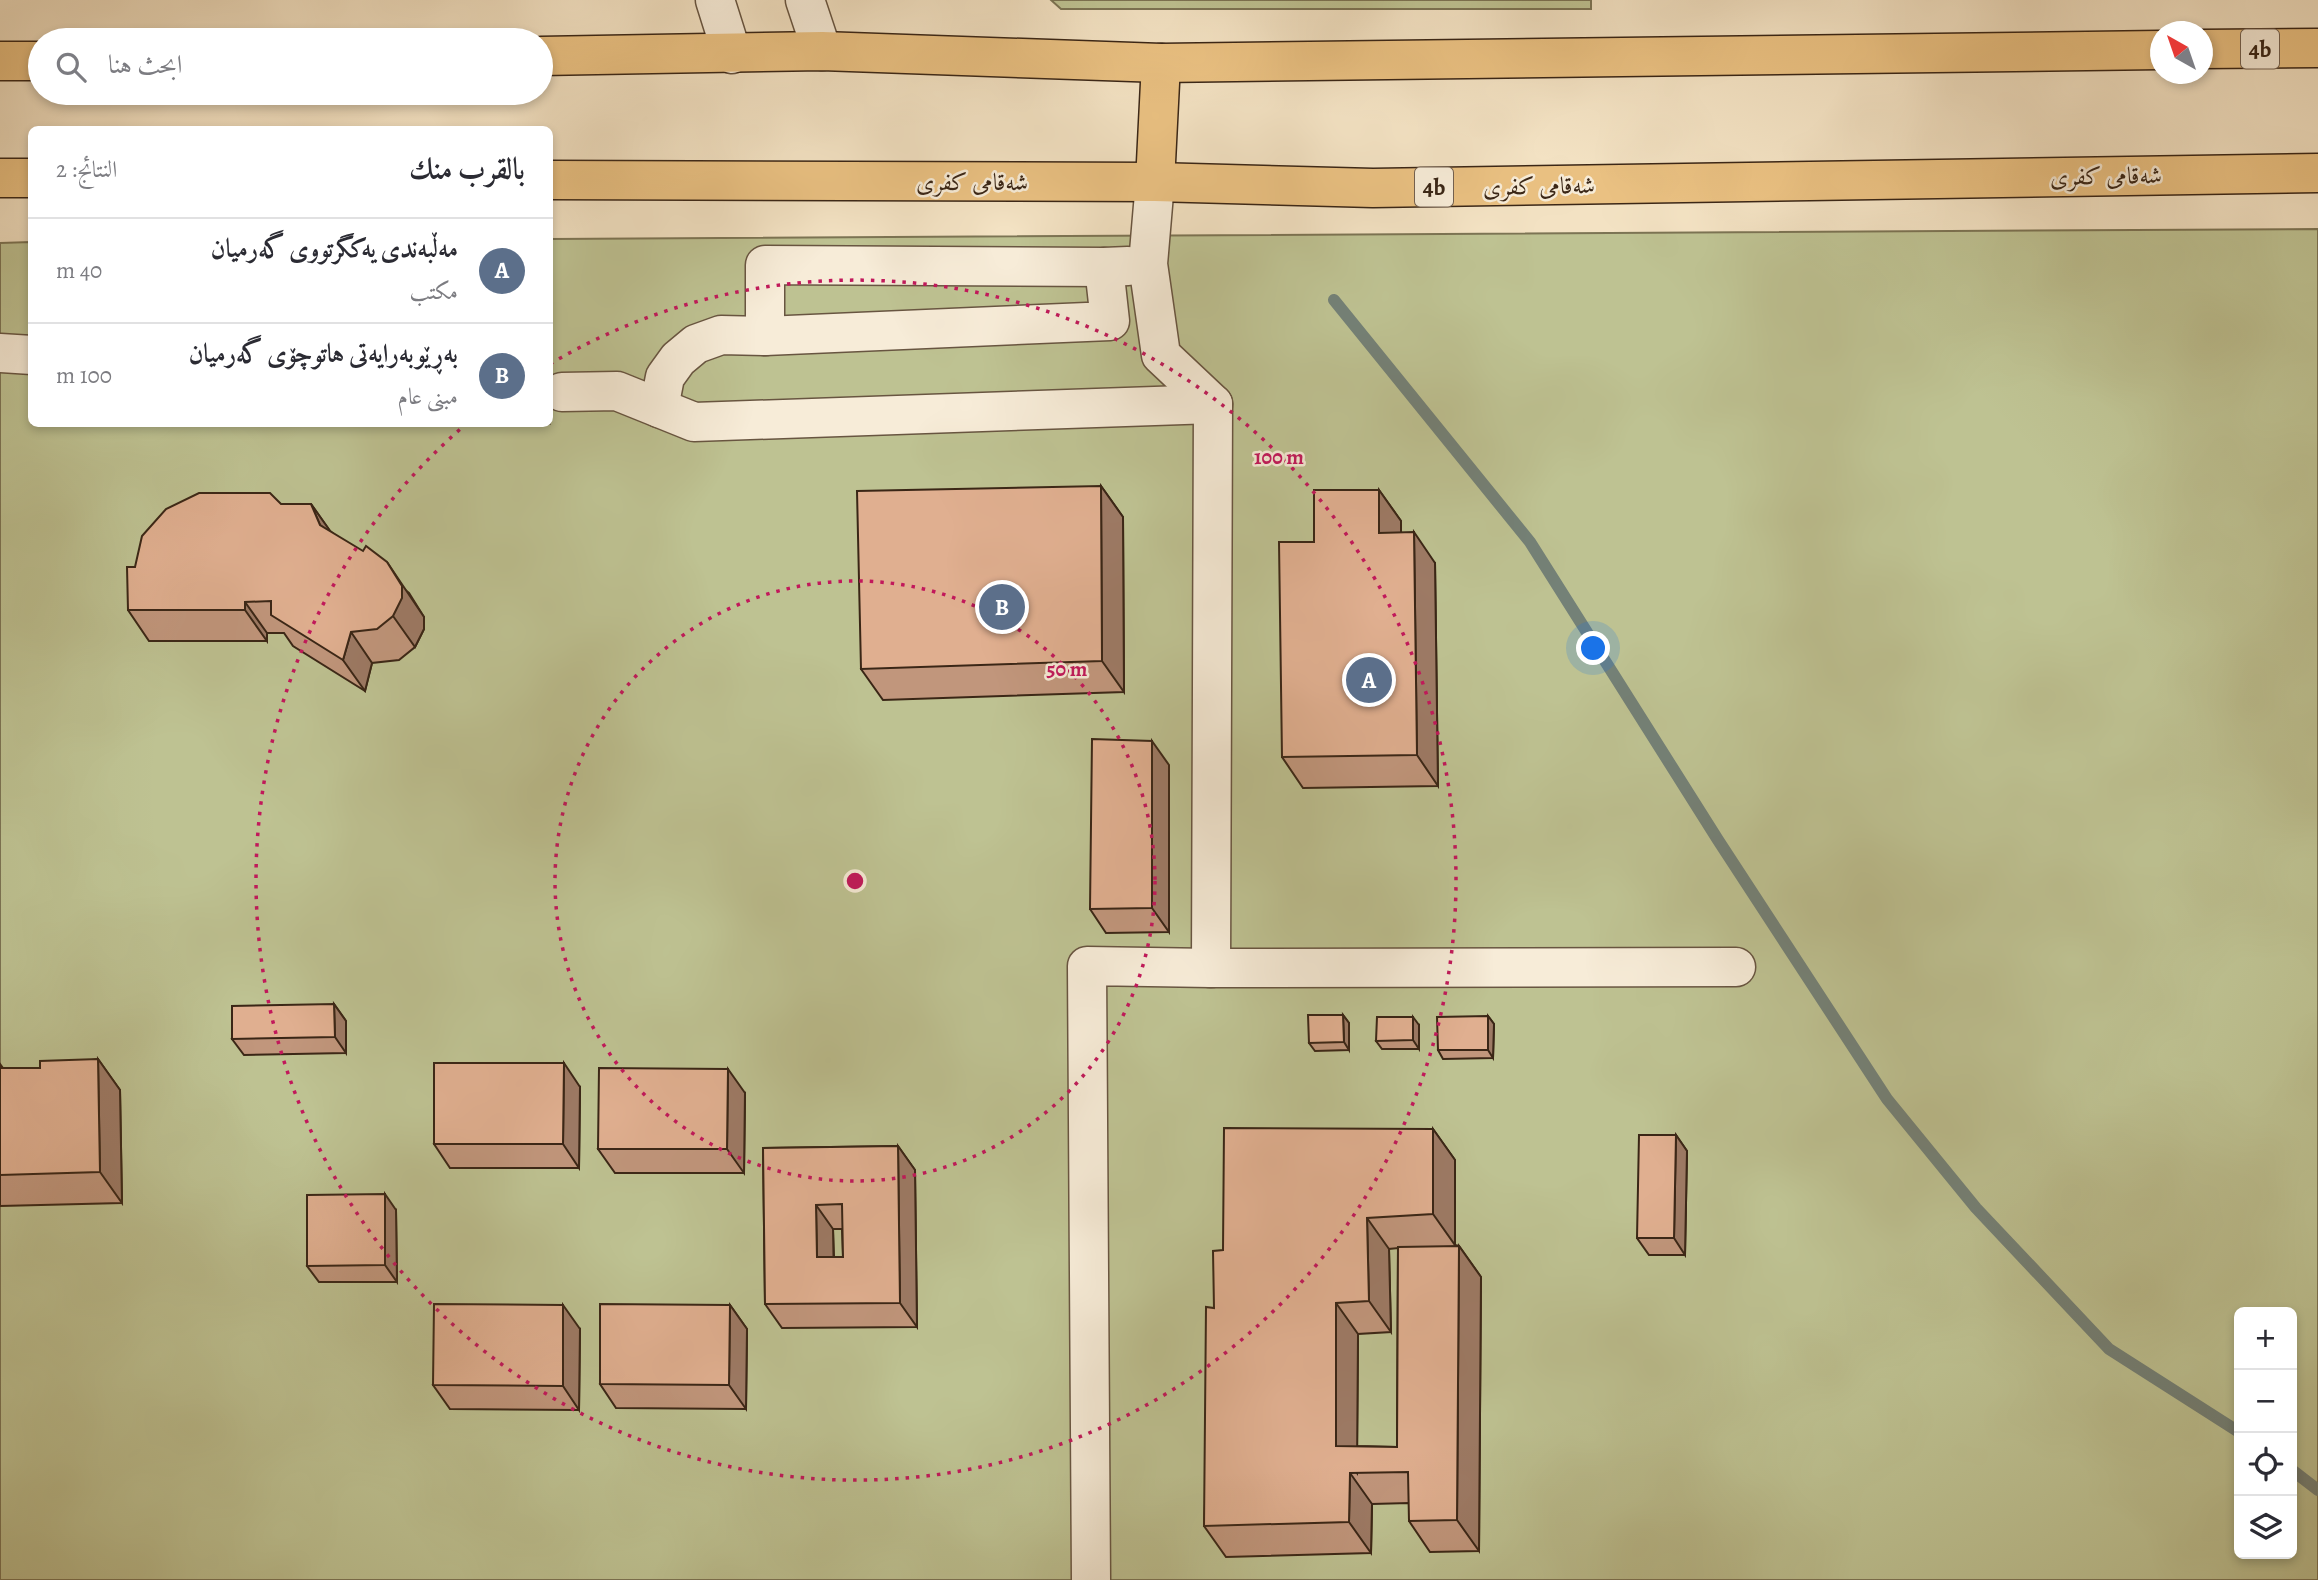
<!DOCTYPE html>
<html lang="ar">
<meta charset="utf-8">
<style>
body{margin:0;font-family:Alegreya,Amiri,serif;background:#f7f7f7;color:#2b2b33;direction:rtl}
.controls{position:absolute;right:21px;bottom:21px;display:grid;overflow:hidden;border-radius:10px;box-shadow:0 4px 10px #0003}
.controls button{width:63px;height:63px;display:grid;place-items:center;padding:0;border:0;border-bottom:2px solid #e1e1e2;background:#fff;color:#2b2b33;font:35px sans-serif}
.compass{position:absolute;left:2150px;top:21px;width:63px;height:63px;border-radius:50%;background:#fff;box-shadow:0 4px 10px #0003;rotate:320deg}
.you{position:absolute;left:1594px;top:649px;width:24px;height:24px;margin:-18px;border:5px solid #fff;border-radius:50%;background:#1a73e8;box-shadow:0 0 0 10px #1a73e833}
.badge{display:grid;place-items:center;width:46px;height:46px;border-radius:50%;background:#8f2418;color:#fff;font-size:23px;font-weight:700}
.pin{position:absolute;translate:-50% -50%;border:4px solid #fff;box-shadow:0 2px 7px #0006}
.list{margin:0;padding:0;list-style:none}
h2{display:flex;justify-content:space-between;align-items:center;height:91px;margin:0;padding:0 28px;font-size:30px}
h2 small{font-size:23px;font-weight:400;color:#7c7c81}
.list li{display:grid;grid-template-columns:46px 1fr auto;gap:21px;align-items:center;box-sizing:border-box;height:105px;padding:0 28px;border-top:2px solid #e1e1e2}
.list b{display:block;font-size:26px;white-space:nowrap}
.list p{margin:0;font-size:23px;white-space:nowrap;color:#7c7c81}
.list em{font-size:23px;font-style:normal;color:#7c7c81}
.icon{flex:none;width:38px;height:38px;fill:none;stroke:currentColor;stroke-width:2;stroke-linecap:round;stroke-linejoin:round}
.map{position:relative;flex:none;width:2318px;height:1580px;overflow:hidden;direction:ltr}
.search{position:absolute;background:#fff;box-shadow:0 4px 10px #0003;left:28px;top:28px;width:525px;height:77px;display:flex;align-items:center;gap:18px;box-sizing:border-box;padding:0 24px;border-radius:38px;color:#7c7c81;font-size:26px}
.panel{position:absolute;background:#fff;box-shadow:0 4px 10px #0003;left:28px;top:126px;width:525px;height:301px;border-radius:10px;direction:rtl}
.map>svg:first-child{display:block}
.green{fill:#bec292;stroke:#7c7454;stroke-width:2;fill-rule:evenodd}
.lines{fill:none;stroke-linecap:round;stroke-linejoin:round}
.stream{stroke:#748177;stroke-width:12}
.minor-casing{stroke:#685541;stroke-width:41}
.highway-casing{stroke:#3a2616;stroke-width:41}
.minor{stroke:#f7ecd8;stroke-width:38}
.highway{stroke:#eac182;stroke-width:38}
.wall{fill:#c1967c;stroke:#3a2616;stroke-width:2;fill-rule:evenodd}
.shaded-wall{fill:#9d7a65;stroke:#3a2616;stroke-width:2}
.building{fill:#e0af90;stroke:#3a2616;stroke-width:2;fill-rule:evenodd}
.ring{fill:none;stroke:#c2185b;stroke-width:3.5;stroke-dasharray:3.5 7}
.labels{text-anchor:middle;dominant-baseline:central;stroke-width:5;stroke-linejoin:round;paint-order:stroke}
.shield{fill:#f7ecd8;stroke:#736150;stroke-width:2}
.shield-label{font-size:23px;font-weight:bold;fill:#3a2616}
.street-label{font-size:24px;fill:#3a2616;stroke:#f7ecd8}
.centre{fill:#c2185b;stroke:#f7ecd8;stroke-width:3.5}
.ring-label{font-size:21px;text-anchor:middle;font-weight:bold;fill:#c2185b;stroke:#f7ecd8;stroke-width:5;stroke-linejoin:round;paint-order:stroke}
</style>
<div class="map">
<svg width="2318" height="1580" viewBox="0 0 2318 1580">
<rect width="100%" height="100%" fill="#f3e2c3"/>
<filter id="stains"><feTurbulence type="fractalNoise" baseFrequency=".00286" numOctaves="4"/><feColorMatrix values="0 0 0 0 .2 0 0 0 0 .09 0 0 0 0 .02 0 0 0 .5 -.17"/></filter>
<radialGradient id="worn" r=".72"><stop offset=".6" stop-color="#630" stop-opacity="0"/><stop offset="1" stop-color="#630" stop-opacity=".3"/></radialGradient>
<!-- green -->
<g class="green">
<path d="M1051,0H1591V9H1061Z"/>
<path d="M2318,229V1580H0V243L31,242L32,424H550V239ZM2239,1312H2292V1554H2239Z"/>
</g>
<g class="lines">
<!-- stream -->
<g class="stream">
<path d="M1334,300L1530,542L1718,840L1887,1099L1976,1208L2109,1349L2239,1432"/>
<path d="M2292,1470L2318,1490"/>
</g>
<defs>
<g id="minor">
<path d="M715,0L732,54"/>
<path d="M805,0L822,51"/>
<path d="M1155,182L1148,264L1161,355L1213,404L1211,968"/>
<path d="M765,336V265L1104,267L1128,266"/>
<path d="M0,353L32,355"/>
<path d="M562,392L617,391L694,422L1213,404"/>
<path d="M659,408L665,377L678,359L696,344L721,335L765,336L1110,321L1104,267"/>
<path d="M1091,1580L1087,966L1211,968L1736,967"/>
</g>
<g id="highway">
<path d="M2202,49L2318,48"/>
<path d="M541,56L822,51L1161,63L2160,50"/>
<path d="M0,61H40"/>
<path d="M0,178H32"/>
<path d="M550,180L1155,182L1373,188L2318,173"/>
<path d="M1155,182L1161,63"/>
</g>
</defs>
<!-- minor casing -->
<use href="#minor" class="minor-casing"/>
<!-- highway casing -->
<use href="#highway" class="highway-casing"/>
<!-- minor -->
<use href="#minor" class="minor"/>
<!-- highway -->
<use href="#highway" class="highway"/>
</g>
<!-- wall -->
<g class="wall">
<path d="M1101,486L1123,517L1124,692L883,700L861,669Z"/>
<path d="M1379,490L1401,521V532L1435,563L1438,786L1303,788L1282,757L1314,542Z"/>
<path d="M281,504H311L330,531L409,593L424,617V629L415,647L399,660L372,663L365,691L293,646L284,633H267V641H149L128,610L135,567Z"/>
<path d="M1169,765V932L1106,933L1090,909Z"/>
<path d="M334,1004L346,1021V1053L244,1055L232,1039Z"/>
<path d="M1343,1015L1349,1023V1050L1315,1051L1309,1043Z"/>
<path d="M1488,1016L1494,1024L1493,1058L1443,1059L1438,1050Z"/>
<path d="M1419,1025V1049H1382L1376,1041Z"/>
<path d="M98,1059L120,1090L122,1203L0,1206V1064L3,1068H40Z"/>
<path d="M580,1087L579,1168H450L434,1144Z"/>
<path d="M745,1093L744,1173H615L598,1149Z"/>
<path d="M1433,1129L1455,1160V1245L1459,1246L1481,1277L1479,1551L1430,1552L1409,1521V1503L1372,1504L1371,1553L1226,1557L1204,1526L1214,1308L1223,1250ZM1398,1248L1397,1447L1357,1446L1358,1334L1391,1332L1389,1249Z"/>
<path d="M1676,1135L1687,1151L1685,1255H1649L1637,1238Z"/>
<path d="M898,1146L915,1170L917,1327L782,1328L765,1304L763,1148ZM833,1229H842L843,1257H834Z"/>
<path d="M396,1210L397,1282H319L307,1266Z"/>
<path d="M730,1305L747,1329L746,1409L616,1408L600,1384Z"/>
<path d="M580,1329L579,1410L450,1409L433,1385Z"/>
</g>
<!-- shaded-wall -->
<g class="shaded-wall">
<path d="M1101,486L1123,517L1124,692L1102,661Z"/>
<path d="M1379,490L1401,521V564L1379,533Z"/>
<path d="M311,504L333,535L320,525Z"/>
<path d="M1414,532L1435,563L1438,786L1417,755Z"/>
<path d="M387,562L424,617V629L415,647L393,616Z"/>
<path d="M245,602L267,633V641L245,610Z"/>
<path d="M351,632L372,663L365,691L343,660Z"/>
<path d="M1152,741L1169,765V932L1152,908Z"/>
<path d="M334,1004L346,1021V1053L335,1037Z"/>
<path d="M1343,1015L1349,1023V1050L1344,1042Z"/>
<path d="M1488,1016L1494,1024L1493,1058L1488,1050Z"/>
<path d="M1413,1017L1419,1025V1049L1413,1040Z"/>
<path d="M98,1059L120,1090L122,1203L100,1172Z"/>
<path d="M564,1063L580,1087L579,1168L563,1144Z"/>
<path d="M728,1069L745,1093L744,1173L727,1149Z"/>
<path d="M1433,1129L1455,1160V1245L1433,1214Z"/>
<path d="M1676,1135L1687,1151L1685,1255L1674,1238Z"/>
<path d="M898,1146L915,1170L917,1327L900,1303Z"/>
<path d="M385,1194L396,1210L397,1282L385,1265Z"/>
<path d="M816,1205L833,1229L834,1281L817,1257Z"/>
<path d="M1367,1218L1389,1249L1391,1332L1369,1301Z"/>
<path d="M1459,1246L1481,1277L1479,1551L1457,1520Z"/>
<path d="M1336,1303L1358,1334L1357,1473L1336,1446Z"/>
<path d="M563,1305L580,1329L579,1410L563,1386Z"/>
<path d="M730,1305L747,1329L746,1409L729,1385Z"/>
<path d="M1350,1473L1372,1504L1371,1553L1349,1522Z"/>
</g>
<!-- building -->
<g class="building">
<path d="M1101,486L1102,661L861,669L857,491Z"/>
<path d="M1314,490H1379V533L1414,532L1417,755L1282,757L1279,542H1314Z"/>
<path d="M199,493H270L281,504H311L320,525L363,551L366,546L387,562L402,586V598L393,616L377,629L351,632L343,660L271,615V601L245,602V610H128L127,567H135L142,536L166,509Z"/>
<path d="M1092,739L1152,741V908L1090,909Z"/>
<path d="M334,1004L335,1037L232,1039V1006Z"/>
<path d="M1308,1015H1343L1344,1042L1309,1043Z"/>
<path d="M1488,1016V1050H1438L1437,1017Z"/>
<path d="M1377,1017H1413V1040L1376,1041Z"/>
<path d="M98,1059L100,1172L0,1175V1068H40V1061Z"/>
<path d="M434,1063H564L563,1144H434Z"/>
<path d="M599,1068L728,1069L727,1149H598Z"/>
<path d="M1224,1128L1433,1129V1214L1367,1218L1369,1301L1336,1303V1446L1397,1447L1398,1247L1459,1246L1457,1520L1409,1521L1408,1472L1350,1473L1349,1522L1204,1526L1206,1307L1214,1308L1213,1251L1223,1250Z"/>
<path d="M1639,1135H1676L1674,1238H1637Z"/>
<path d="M898,1146L900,1303L765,1304L763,1148ZM842,1204L843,1257H817L816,1205Z"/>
<path d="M385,1194V1265L307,1266V1195Z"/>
<path d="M434,1304L563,1305V1386L433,1385Z"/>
<path d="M600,1304L730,1305L729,1385L600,1384Z"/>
</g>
<!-- distance rings -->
<g class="ring">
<circle cx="855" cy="881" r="300"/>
<path d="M550 364A600 600 0 1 1 465 425"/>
</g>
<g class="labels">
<!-- shield labels -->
<g class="shield">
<rect x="2241" y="29.5" width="38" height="39" rx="5"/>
<rect x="1415" y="167.5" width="38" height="39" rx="5"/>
</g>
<g class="shield-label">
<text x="2260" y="49">4b</text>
<text x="1434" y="187">4b</text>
</g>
<!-- street labels -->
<g class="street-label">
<text transform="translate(2106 176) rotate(-1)">شەقامی کفری</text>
<text x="972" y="182">شەقامی کفری</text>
<text transform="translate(1539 186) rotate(-1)">شەقامی کفری</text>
</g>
</g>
<circle cx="855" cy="881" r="10" class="centre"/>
<g class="ring-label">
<text x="1279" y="464">100 m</text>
<text x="1067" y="676">50 m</text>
</g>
<rect width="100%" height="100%" filter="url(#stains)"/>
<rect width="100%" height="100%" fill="url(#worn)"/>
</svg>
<div class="controls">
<button>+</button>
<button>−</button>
<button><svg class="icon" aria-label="locate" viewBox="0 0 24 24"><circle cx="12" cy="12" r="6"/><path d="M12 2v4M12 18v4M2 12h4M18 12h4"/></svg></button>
<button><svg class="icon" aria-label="layers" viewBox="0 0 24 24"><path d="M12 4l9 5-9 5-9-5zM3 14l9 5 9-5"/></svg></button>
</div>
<svg class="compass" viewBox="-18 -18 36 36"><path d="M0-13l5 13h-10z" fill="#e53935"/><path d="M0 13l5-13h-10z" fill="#7c7c81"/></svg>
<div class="you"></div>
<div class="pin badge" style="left:1369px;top:680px;background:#5c6f8a">A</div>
<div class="pin badge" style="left:1002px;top:607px;background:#5c6f8a">B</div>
<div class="search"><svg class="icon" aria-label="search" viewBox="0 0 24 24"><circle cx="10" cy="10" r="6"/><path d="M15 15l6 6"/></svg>ابحث هنا</div>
<section class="panel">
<h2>بالقرب منك<small>النتائج: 2</small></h2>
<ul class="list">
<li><span class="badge" style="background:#5c6f8a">A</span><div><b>مەڵبەندی یەکگرتووی گەرمیان</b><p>مكتب</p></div><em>40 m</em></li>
<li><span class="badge" style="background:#5c6f8a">B</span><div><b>بەڕێوبەرایەتی هاتوچۆی گەرمیان</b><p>مبنى عام</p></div><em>100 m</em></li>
</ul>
</section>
</div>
